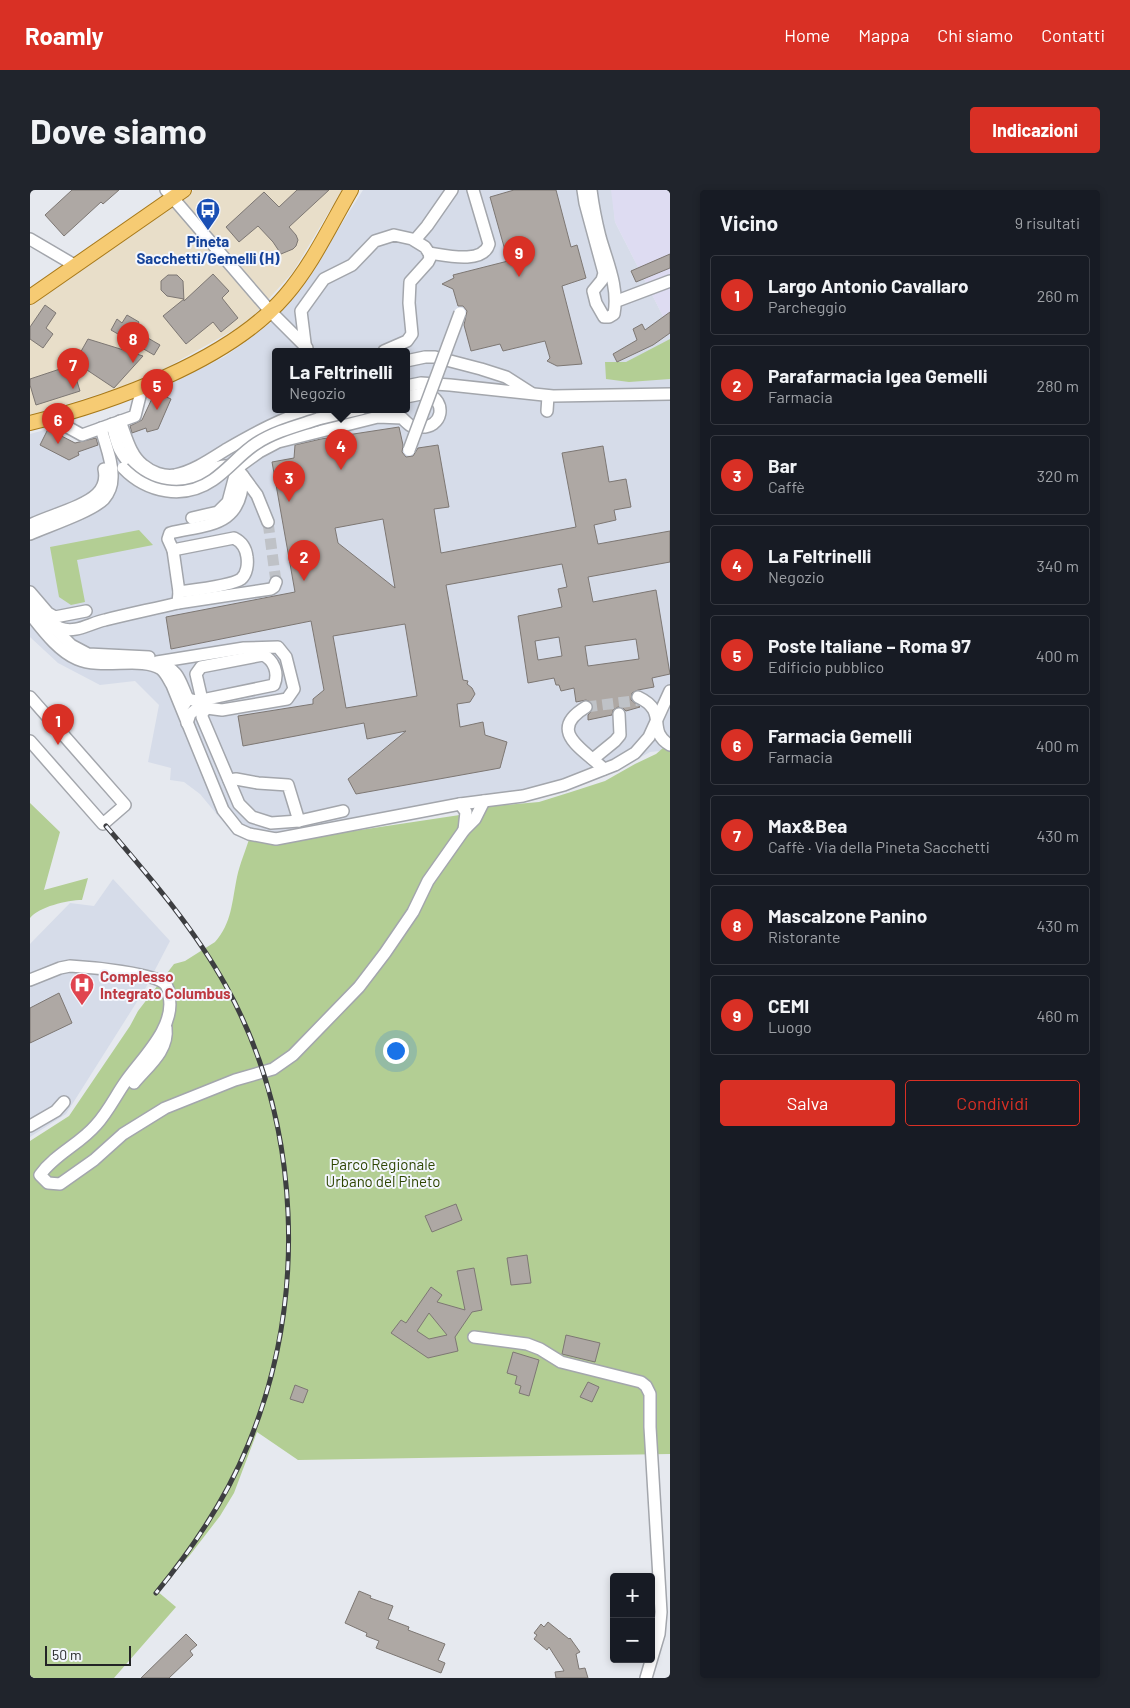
<!DOCTYPE html>
<html lang="it">
<meta charset="utf-8">
<style>
body{margin:0;font-family:Barlow,sans-serif;background:#20242c;color:#f1f3f6}
.controls{position:absolute;right:15px;bottom:15px;display:grid;overflow:hidden;border-radius:5px;box-shadow:0 2px 8px #0003}
.controls button{width:45px;height:45px;display:grid;place-items:center;padding:0;border:0;border-bottom:1px solid #363941;background:#171b24;color:#f1f3f6;font:25px sans-serif}
.scale{position:absolute;left:15px;bottom:12px;width:86px;box-sizing:border-box;padding-left:5px;border:2px solid #232426;border-top:0;font-size:14px;line-height:18px;white-space:nowrap;color:#232426;-webkit-text-stroke:4px #f3f6fd;paint-order:stroke}
.you{position:absolute;left:365px;top:860px;width:18px;height:18px;margin:-12px;border:4px solid #fff;border-radius:50%;background:#1a73e8;box-shadow:0 0 0 8px #1a73e833}
.badge{display:grid;place-items:center;width:32px;height:32px;border-radius:50%;background:#d93025;color:#fff;font-size:16px;font-weight:700}
.pin{position:absolute;translate:-50% -41px;filter:drop-shadow(0 1px 2px #0008)}
.pin::after{content:'';position:absolute;top:26px;width:18px;height:15px;background:inherit;clip-path:polygon(0 0,100% 0,50% 100%)}
.popup{position:absolute;left:242px;top:158px;width:138px;height:65px;box-sizing:border-box;display:grid;place-content:center;border-radius:5px;background:#171b24;filter:drop-shadow(0 1px 4px #0005);font-size:16px;white-space:nowrap;color:#9ea1a6}
.popup b{font-size:19px;color:#f1f3f6}
.popup::after{content:'';position:absolute;left:50%;top:100%;margin-left:-10px;border:10px solid transparent;border-top-color:#171b24}
.list{margin:0;padding:0;list-style:none}
h2{display:flex;justify-content:space-between;align-items:center;height:65px;margin:0;padding:0 20px;font-size:21px}
h2 small{font-size:16px;font-weight:400;color:#9ea1a6}
.list li{display:grid;grid-template-columns:32px 1fr auto;gap:15px;align-items:center;box-sizing:border-box;height:80px;margin:0 10px 10px;padding:0 10px;border:1px solid #363941;border-radius:5px}
.list b{display:block;font-size:19px;white-space:nowrap}
.list p{margin:0;font-size:16px;white-space:nowrap;color:#9ea1a6}
.list em{font-size:16px;font-style:normal;color:#9ea1a6}
.actions{display:flex;gap:10px;padding:15px 20px}
.actions a{flex:1;padding:11px 0;border:1px solid #d93025;border-radius:5px;text-align:center;font-size:18px;color:#d93025}
.actions .main{background:#d93025;color:#fff}
.map{position:relative;flex:none;width:640px;height:1488px;overflow:hidden;border-radius:5px}
header{display:flex;align-items:center;gap:30px;box-sizing:border-box;height:70px;padding:0 25px;background:#d93025;color:#fff}
header strong{font-size:24px}
nav{display:flex;gap:28px;margin-inline-start:auto;font-size:18px}
.intro{display:flex;align-items:center;justify-content:space-between;box-sizing:border-box;height:120px;padding:0 30px}
h1{margin:0;font-size:35px}
.button{padding:12px 22px;border-radius:5px;background:#d93025;color:#fff;font-size:18px;font-weight:700}
main{display:flex;gap:30px;padding:0 30px}
aside{flex:1;background:#171b24;border-radius:5px;box-shadow:0 2px 8px #0003}
.map>svg:first-child{display:block}
.commercial{fill:#e8dec9}
.built{fill:#d6dce9;fill-rule:evenodd}
.education{fill:#dedcf2}
.green{fill:#b3ce94}
.building{fill:#aea8a4;stroke:#7d7773;fill-rule:evenodd}
.lines{fill:none;stroke-linecap:round;stroke-linejoin:round}
.minor-tunnel{stroke:#bfc2c7;stroke-width:11;stroke-dasharray:11 5.5;stroke-linecap:butt}
.minor-casing{stroke:#a3a6ac;stroke-width:14}
.major-casing{stroke:#a87a1b;stroke-width:16}
.minor{stroke:#fff;stroke-width:11}
.major{stroke:#f6cb73;stroke-width:14}
.rail-casing{stroke:#3d3e41;stroke-width:5}
.rail{stroke:#f3f6fd;stroke-width:3;stroke-dasharray:9;stroke-linecap:butt}
.minor-bridge-casing{stroke:#a3a6ac;stroke-width:14;stroke-linecap:butt}
.minor-bridge{stroke:#fff;stroke-width:11}
.labels{text-anchor:middle;dominant-baseline:central;stroke-width:4;stroke-linejoin:round;paint-order:stroke}
.transit-label{font-size:15px;font-weight:bold;fill:#164399;stroke:#f3f6fd}
.health-label{font-size:15px;font-weight:bold;fill:#be3a42;stroke:#f3f6fd;text-anchor:start}
.park-label{font-size:15px;fill:#2f4603;stroke:#f3f6fd}
</style>
<header>
<strong>Roamly</strong>
<nav><a>Home</a><a>Mappa</a><a>Chi siamo</a><a>Contatti</a></nav>
</header>
<div class="intro"><h1>Dove siamo</h1><a class="button">Indicazioni</a></div>
<main>
<div class="map">
<svg width="640" height="1488" viewBox="0 0 640 1488">
<rect width="100%" height="100%" fill="#e6e9ef"/>
<!-- commercial -->
<path class="commercial" d="M164,0H312L263,82L218,132L116,189L0,226V115L115,36Z"/>
<!-- built -->
<g class="built">
<path d="M333,0H582L585,32L640,140V560L620,562L591,578L547,597L486,613L421,622L304,645L236,655L204,645L170,604L154,592L140,590L141,578L118,572L129,515L105,491L70,495L28,473L0,447V244L18,239L45,253L112,230L125,202L194,167L217,151L244,130L273,95ZM246,161H376V219H246Z"/>
<path d="M83,689L140,751L115,799L36,924L0,947V754L40,713L64,716Z"/>
</g>
<!-- education -->
<path class="education" d="M581,0H640V140L585,32Z"/>
<!-- green -->
<g class="green">
<path d="M640,149V189L599,192L576,189L575,172H596Z"/>
<path d="M109,340L123,355L47,370L55,412L41,415L29,407L20,357Z"/>
<path d="M633,558H640V1264L268,1270L227,1242L204,1303L190,1326L160,1365L127,1401L146,1417L84,1488H0V951L39,926L100,836L108,821L144,774L155,771L185,752C202,733 202,711 207,687C210,673 216,660 220,646L277,648L443,623L453,617L509,612L541,602L575,591L605,574L626,564Z"/>
<path d="M0,613L30,642L14,700L58,688L52,710C37,710 9,717 0,728Z"/>
</g>
<!-- building -->
<g class="building">
<path d="M42,0H89L73,14L71,12L34,46L15,25Z"/>
<path d="M267,0H299L259,37L266,45L268,50L266,56L263,59L251,64L243,52L228,36L209,52L196,37L234,2L249,17Z"/>
<path d="M484,0H526L541,57L547,55L556,88L532,96L552,174L527,176L517,171L520,168L515,151L473,161L470,154L441,161L434,135L437,121L433,116H428L423,99L412,94L424,88L423,85L478,71L460,7Z"/>
<path d="M640,64V78L606,92L601,81Z"/>
<path d="M183,84L199,101L192,108L208,128L191,142L183,132L156,154L133,126L154,109L137,106L131,100V91L138,85H147L153,91L154,111Z"/>
<path d="M15,115L26,123L16,138L23,144L13,158L0,149V137Z"/>
<path d="M640,122V143L623,155L587,172L583,164L607,150L603,139L612,134L615,140Z"/>
<path d="M97,125L109,132L104,140L130,155L124,165L81,140L87,129L92,133Z"/>
<path d="M58,149L113,166L84,198L45,172Z"/>
<path d="M42,175L50,201L6,215L0,195V189Z"/>
<path d="M125,202L141,209L128,239L117,242L116,238L102,243L100,236L112,230Z"/>
<path d="M369,237L373,255L372,262L376,267L383,266L388,258L408,255L419,317L404,319L411,363L546,337L532,263L573,256L579,292L596,289L601,317L584,320L586,330L564,335L568,354L640,341V372L558,387L563,412L626,400L640,484L622,488L624,497L608,500L602,503L601,510L610,517L596,521L593,518L588,517L583,520L582,525L558,530V525L563,519L562,513L556,510L546,512L544,498L531,501L529,495H526L524,488L498,493L488,426L532,417L528,399L537,397L532,374L416,395L433,490L438,491L437,494L442,498L445,504L440,512L427,514L430,537L453,532L455,545L477,552L470,578L326,604L318,589L376,541L337,549L334,533L213,556L208,526L283,514V509L294,500L281,431L141,459L136,427L265,402L242,272L264,268L265,255L291,249ZM353,329L365,398L308,353L305,338ZM375,434L387,506L316,518L303,446ZM529,447L532,466L508,470L505,451ZM606,449L609,469L558,476L555,456Z"/>
<path d="M18,239L45,253L66,248L68,255L48,262L49,265L39,270L10,255Z"/>
<path d="M29,803L42,833L0,853V818Z"/>
<path d="M426,1014L432,1030L402,1042L395,1026Z"/>
<path d="M497,1065L501,1093L481,1095L477,1068Z"/>
<path d="M444,1078L452,1120L442,1122L425,1147L428,1161L398,1168L361,1143L371,1130L376,1133L401,1097L412,1105L407,1112L435,1120L427,1081ZM399,1123L417,1145L399,1149L387,1141Z"/>
<path d="M536,1145L570,1153L565,1172L532,1164Z"/>
<path d="M483,1162L509,1170L499,1206L489,1203L491,1196L485,1194L487,1186L477,1183Z"/>
<path d="M558,1192L569,1197L562,1212L550,1207Z"/>
<path d="M265,1195L278,1200L273,1213L260,1209Z"/>
<path d="M329,1401L341,1406L340,1408L363,1416L358,1429L379,1437L378,1440L415,1454L408,1470L415,1473L411,1483L346,1458L349,1451L336,1446L337,1443L315,1433Z"/>
<path d="M518,1432L539,1449L540,1448L550,1462L546,1464L549,1479L555,1478L558,1488H526L525,1482L534,1481L533,1479L519,1457L517,1460L504,1449L507,1445L504,1443L511,1434L514,1437Z"/>
<path d="M156,1444L167,1455L160,1461L163,1465L139,1488H111Z"/>
</g>
<g class="lines">
<!-- minor-tunnel -->
<g class="minor-tunnel">
<path d="M238,332L246,392"/>
<path d="M556,517L610,510L608,507"/>
</g>
<defs>
<g id="minor">
<path d="M136,0L240,121L277,158"/>
<path d="M553,0L555,13L574,83L572,90L563,101L566,113L574,127H579L584,124C589,97 577,72 570,47C566,31 563,16 561,0"/>
<path d="M0,49L46,76"/>
<path d="M385,50L397,36L422,0"/>
<path d="M399,63C414,65 453,75 459,54L443,0"/>
<path d="M587,111L640,91"/>
<path d="M276,161L271,121L294,89L322,75L345,51L364,45L382,49L395,57L399,63L400,68L398,72L380,92L379,113L382,144L377,151L354,161"/>
<path d="M376,171L395,167H405L451,179L476,187L501,203"/>
<path d="M376,196L391,193L420,195L523,206L640,204"/>
<path d="M517,221L518,206"/>
<path d="M21,228L52,245L105,226L112,198"/>
<path d="M288,229L331,219"/>
<path d="M90,231C96,246 100,265 113,275C121,282 134,287 145,285C164,281 181,269 197,259C225,243 252,228 283,219"/>
<path d="M213,286L227,305L238,332"/>
<path d="M162,328L188,322L198,312L207,278L229,262L248,252L348,227L372,228C374,230 378,234 381,236C381,236 388,237 389,237C413,239 418,211 396,203L376,207"/>
<path d="M0,335C18,326 54,317 67,304C74,297 76,288 74,279"/>
<path d="M0,344C18,336 61,322 74,309C79,303 82,296 82,288C83,272 75,254 71,238"/>
<path d="M143,360L149,402"/>
<path d="M0,402L18,423L25,427L56,421"/>
<path d="M0,413C9,422 17,433 30,438C46,444 60,433 75,430C99,424 123,419 148,413L149,402C163,400 201,396 211,389C217,384 218,374 217,367C216,358 212,352 204,348L143,360L138,349L140,343C179,334 212,337 213,286C210,282 207,277 201,276C187,274 174,284 162,288C134,298 104,286 90,260C86,252 84,243 82,234"/>
<path d="M148,413L241,399L244,397L246,392"/>
<path d="M0,424C13,440 28,461 47,469C72,480 112,466 131,479C136,483 139,490 142,495L193,620L208,639L219,644L246,649L430,614L493,606L534,595L585,575L605,563L619,547L640,501"/>
<path d="M22,436L41,455L58,464L119,467"/>
<path d="M127,472L214,458L248,457L256,467L264,499L257,509L192,520L169,517L160,524L157,533"/>
<path d="M129,473C150,481 149,490 158,509L154,515"/>
<path d="M0,507L95,615L73,634L0,551"/>
<path d="M608,507C640,522 615,540 640,555"/>
<path d="M158,509L167,511L172,510L244,495C249,483 244,470 233,465L171,477L166,484L172,510"/>
<path d="M177,517L172,524V527L209,614L222,627L241,633L269,631L313,621"/>
<path d="M556,517C516,541 553,559 574,579"/>
<path d="M563,569L585,551L590,545L589,524"/>
<path d="M199,590L206,589L228,593L258,595L269,631"/>
<path d="M430,614L436,622L434,640"/>
<path d="M0,790L30,778L40,776C58,777 127,783 136,795C138,798 139,803 139,806C146,837 112,868 96,891C86,905 78,922 66,935C50,954 25,964 10,985L18,993L30,994L64,970L93,944L135,918L205,890L243,879L263,865L329,797L355,763L383,722L398,691L434,640L445,629L454,611"/>
<path d="M104,893C117,877 139,861 136,838"/>
<path d="M0,936L26,921L34,912"/>
<path d="M444,1147L497,1154L510,1159L531,1172L611,1192L616,1196L620,1204V1237L631,1422L629,1444L616,1488"/>
</g>
<g id="major">
<path d="M0,107L154,0"/>
<path d="M0,233C81,213 199,171 255,106C282,75 300,36 321,0"/>
</g>
</defs>
<!-- minor casing -->
<use href="#minor" class="minor-casing"/>
<!-- major casing -->
<use href="#major" class="major-casing"/>
<!-- minor -->
<use href="#minor" class="minor"/>
<!-- major -->
<use href="#major" class="major"/>
<defs>
<path id="rail" d="M76,636C119,686 164,738 196,796C272,934 278,1110 218,1255C196,1309 163,1358 126,1403"/>
</defs>
<!-- rail casing -->
<use href="#rail" class="rail-casing"/>
<!-- rail -->
<use href="#rail" class="rail"/>
<defs>
<g id="minor-bridge">
<path d="M379,260L430,123"/>
<path d="M93,278C117,303 154,310 183,290C199,279 211,263 227,253C246,241 267,236 288,229"/>
</g>
</defs>
<!-- minor-bridge casing -->
<use href="#minor-bridge" class="minor-bridge-casing"/>
<!-- minor-bridge -->
<use href="#minor-bridge" class="minor-bridge"/>
</g>
<!-- icons -->
<defs>
<symbol id="bus-pin" viewBox="-11 -11 22 30"><path d="M0 17L-7.5 6A9.5 9.5 0 1 1 7.5 6Z" fill="#1a4fb4" stroke="#f3f6fd"/><path d="M-5-6H5V4H4V6H2V4H-2V6H-4V4H-5ZM-3.5-4V0h7V-4ZM-3.5 1.2v1.5H-2V1.2ZM2 1.2v1.5H3.5V1.2Z" fill="#fff"/></symbol>
<symbol id="hospital-pin" viewBox="-11 -11 22 30"><path d="M0 17L-7.5 6A9.5 9.5 0 1 1 7.5 6Z" fill="#e0444e" stroke="#f3f6fd"/><path d="M-5-5h3v3.5h4V-5h3V5h-3V1.5h-4V5h-3Z" fill="#fff"/></symbol>
</defs>
<g fill-rule="evenodd">
<use href="#bus-pin" x="164" y="6" width="28" height="38"/>
<use href="#hospital-pin" x="38" y="781" width="28" height="38"/>
</g>
<g class="labels">
<!-- transit labels -->
<g class="transit-label">
<text x="178" y="51">Pineta<tspan x="178" dy="17">Sacchetti/Gemelli (H)</tspan></text>
</g>
<!-- health labels -->
<g class="health-label">
<text x="70" y="786">Complesso<tspan x="70" dy="17">Integrato Columbus</tspan></text>
</g>
<!-- park labels -->
<g class="park-label">
<text x="353" y="974">Parco Regionale<tspan x="353" dy="17">Urbano del Pineto</tspan></text>
</g>
</g>
</svg>
<div class="controls">
<button>+</button>
<button>−</button>
</div>
<div class="scale">50 m</div>
<div class="you"></div>
<div class="pin badge" style="left:28px;top:555px">1</div>
<div class="pin badge" style="left:274px;top:391px">2</div>
<div class="pin badge" style="left:259px;top:312px">3</div>
<div class="pin badge" style="left:311px;top:280px">4</div>
<div class="popup"><b>La Feltrinelli</b>Negozio</div>
<div class="pin badge" style="left:127px;top:220px">5</div>
<div class="pin badge" style="left:28px;top:254px">6</div>
<div class="pin badge" style="left:43px;top:199px">7</div>
<div class="pin badge" style="left:103px;top:173px">8</div>
<div class="pin badge" style="left:489px;top:87px">9</div>
</div>
<aside>
<h2>Vicino<small>9 risultati</small></h2>
<ul class="list">
<li><span class="badge">1</span><div><b>Largo Antonio Cavallaro</b><p>Parcheggio</p></div><em>260 m</em></li>
<li><span class="badge">2</span><div><b>Parafarmacia Igea Gemelli</b><p>Farmacia</p></div><em>280 m</em></li>
<li><span class="badge">3</span><div><b>Bar</b><p>Caffè</p></div><em>320 m</em></li>
<li><span class="badge">4</span><div><b>La Feltrinelli</b><p>Negozio</p></div><em>340 m</em></li>
<li><span class="badge">5</span><div><b>Poste Italiane – Roma 97</b><p>Edificio pubblico</p></div><em>400 m</em></li>
<li><span class="badge">6</span><div><b>Farmacia Gemelli</b><p>Farmacia</p></div><em>400 m</em></li>
<li><span class="badge">7</span><div><b>Max&amp;Bea</b><p>Caffè · Via della Pineta Sacchetti</p></div><em>430 m</em></li>
<li><span class="badge">8</span><div><b>Mascalzone Panino</b><p>Ristorante</p></div><em>430 m</em></li>
<li><span class="badge">9</span><div><b>CEMI</b><p>Luogo</p></div><em>460 m</em></li>
</ul>
<div class="actions"><a class="main">Salva</a><a>Condividi</a></div>
</aside>
</main>
